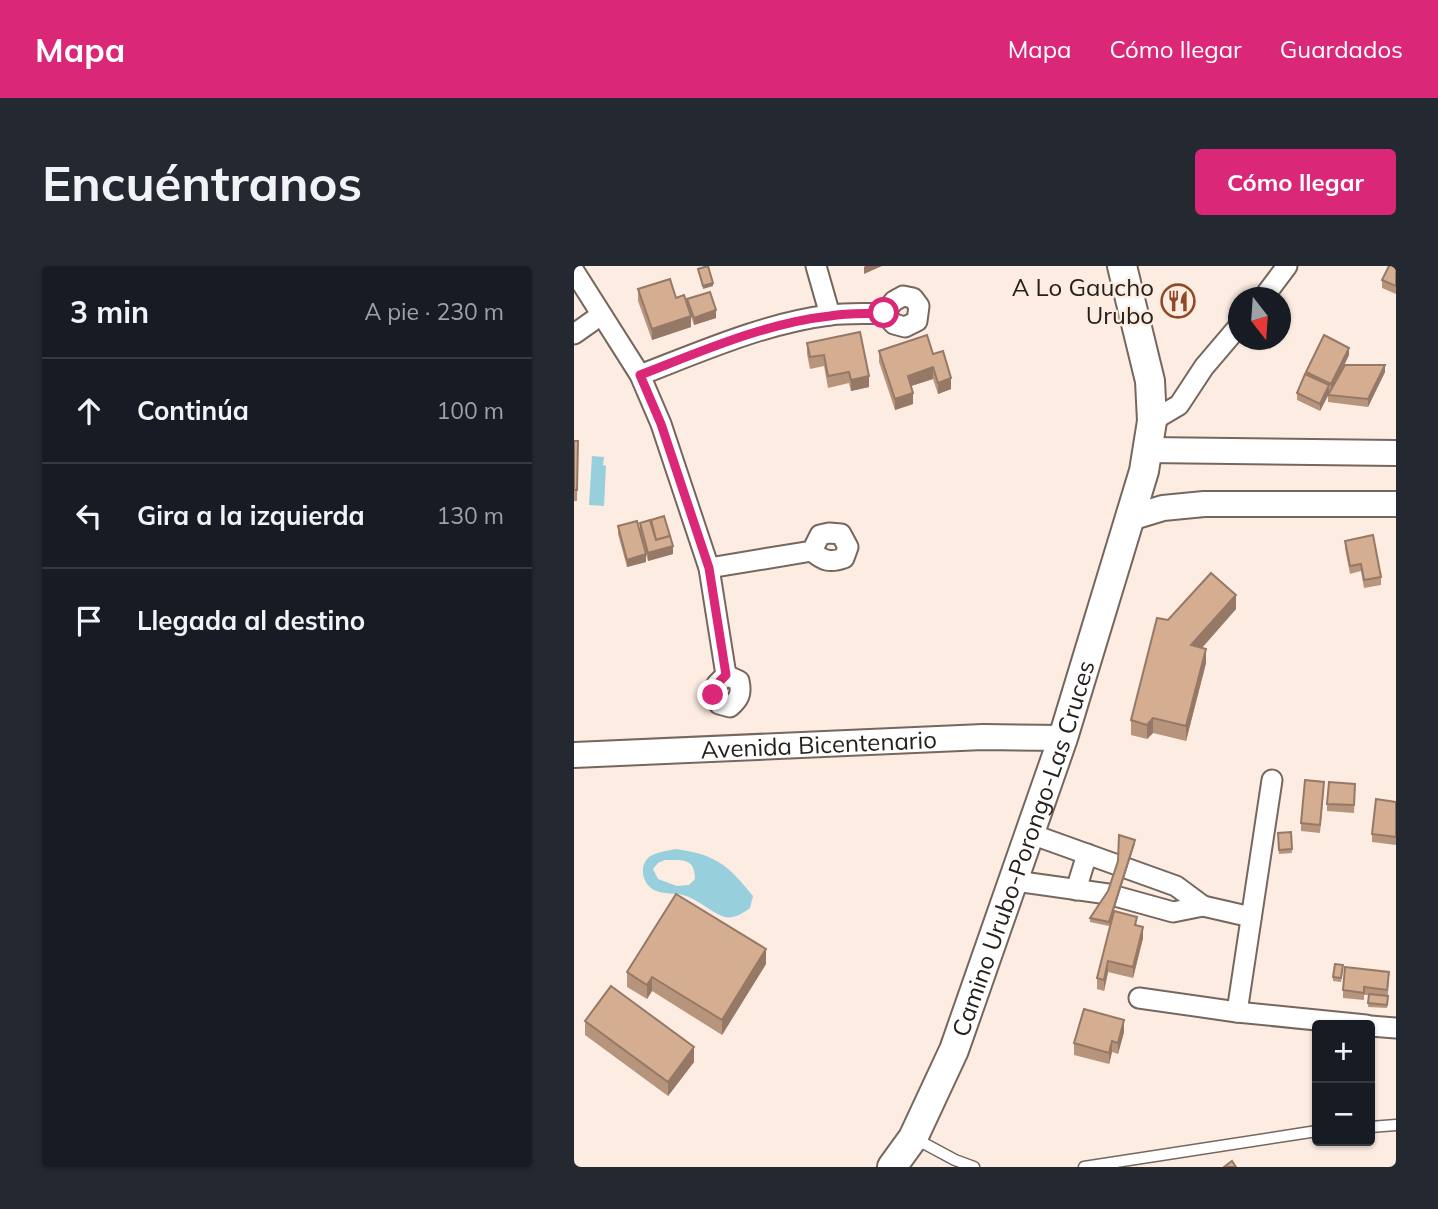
<!DOCTYPE html>
<html lang="es">
<meta charset="utf-8">
<style>
body{margin:0;font-family:Mulish,sans-serif;background:#242831;color:#f1f3f6}
.controls{position:absolute;right:21px;bottom:21px;display:grid;overflow:hidden;border-radius:7px;box-shadow:0 2px 5px #0004}
.controls button{width:63px;height:63px;display:grid;place-items:center;padding:0;border:0;border-bottom:2px solid #363941;background:#171b24;color:#f1f3f6;font:35px sans-serif}
.compass{position:absolute;left:654px;top:21px;width:63px;height:63px;border-radius:50%;background:#171b24;box-shadow:0 2px 5px #0004;rotate:163deg}
.stop{position:absolute;width:21px;height:21px;margin:-16px;border:5px solid #db2777;border-radius:50%;background:#fff}
.stop.end{background:#db2777;border-color:#fff;box-shadow:0 2px 7px #0008}
.list{margin:0;padding:0;list-style:none}
h2{display:flex;justify-content:space-between;align-items:center;height:91px;margin:0;padding:0 28px;font-size:30px}
h2 small{font-size:23px;font-weight:400;color:#9ea1a6}
.list li{display:grid;grid-template-columns:46px 1fr auto;gap:21px;align-items:center;box-sizing:border-box;height:105px;padding:0 28px;border-top:2px solid #363941}
.list b{display:block;font-size:26px;white-space:nowrap}
.list em{font-size:23px;font-style:normal;color:#9ea1a6}
.icon{flex:none;width:38px;height:38px;fill:none;stroke:currentColor;stroke-width:2;stroke-linecap:round;stroke-linejoin:round}
.map{position:relative;flex:none;width:822px;height:901px;overflow:hidden;border-radius:7px}
header{display:flex;align-items:center;gap:42px;box-sizing:border-box;height:98px;padding:0 35px;background:#db2777;color:#fff}
header strong{font-size:33px}
nav{display:flex;gap:38px;margin-inline-start:auto;font-size:24px}
.intro{display:flex;align-items:center;justify-content:space-between;box-sizing:border-box;height:168px;padding:0 42px}
h1{margin:0;font-size:49px}
.button{padding:18px 32px;border-radius:7px;background:#db2777;color:#fff;font-size:24px;font-weight:700}
main{display:flex;gap:42px;padding:0 42px}
aside{flex:1;background:#171b24;border-radius:7px;box-shadow:0 2px 5px #0004}
.map>svg:first-child{display:block}
.water{fill:#97cfdc;fill-rule:evenodd}
.lines{fill:none;stroke-linecap:round;stroke-linejoin:round}
.service-casing{stroke:#75675e;stroke-width:13}
.minor-casing{stroke:#75675e;stroke-width:23}
.tertiary-casing{stroke:#75675e;stroke-width:28}
.secondary-casing{stroke:#75675e;stroke-width:32}
.service{stroke:#fff;stroke-width:10}
.minor{stroke:#fff;stroke-width:19}
.tertiary{stroke:#fff;stroke-width:24}
.secondary{stroke:#fff;stroke-width:28}
.wall{fill:#b7957d}
.shaded-wall{fill:#957966}
.building{fill:#d5ad91;stroke:#957966;stroke-width:2}
.route{stroke:#db2777;stroke-width:9}
.labels{text-anchor:middle;dominant-baseline:central;stroke-width:5;stroke-linejoin:round;paint-order:stroke}
.poi-label{font-size:24px;fill:#26201c;stroke:#fcece1;text-anchor:end}
.street-label{font-size:24px;fill:#26201c;stroke:#fcece1}
</style>
<header>
<strong>Mapa</strong>
<nav><a>Mapa</a><a>Cómo llegar</a><a>Guardados</a></nav>
</header>
<div class="intro"><h1>Encuéntranos</h1><a class="button">Cómo llegar</a></div>
<main>
<aside>
<h2>3 min<small>A pie · 230 m</small></h2>
<ul class="list">
<li><svg class="icon" aria-label="ahead" viewBox="0 0 24 24"><path d="M12 20V5M6 11l6-6 6 6"/></svg><div><b>Continúa</b></div><em>100 m</em></li>
<li><svg class="icon" aria-label="left" viewBox="0 0 24 24"><path d="M17 20v-9H6M10 6l-5 5 5 5"/></svg><div><b>Gira a la izquierda</b></div><em>130 m</em></li>
<li><svg class="icon" aria-label="arrive" viewBox="0 0 24 24"><path d="M6 21V4h12l-3 4 3 4H6"/></svg><div><b>Llegada al destino</b></div></li>
</ul>
</aside>
<div class="map">
<svg width="822" height="901" viewBox="0 0 822 901">
<rect width="100%" height="100%" fill="#fcece1"/>
<!-- water -->
<g class="water">
<path d="M18,190L30,191L29,199L32,200L30,240L15,239Z"/>
<path d="M101,583C141,588 154,599 179,630L176,642C169,647 161,653 151,651C140,648 128,637 117,632C105,625 92,630 80,624C69,618 64,601 75,591C82,586 93,585 101,583ZM91,594C109,594 121,592 121,613L115,619L103,620L84,613L79,603L84,597Z"/>
</g>
<g class="lines">
<defs>
<g id="service">
<path d="M796,861L822,859"/>
<path d="M340,872L381,894L400,901"/>
<path d="M510,901L743,865"/>
</g>
<g id="minor">
<path d="M242,0L256,49"/>
<path d="M0,5L66,109L87,158L135,302L152,409"/>
<path d="M689,32L713,0"/>
<path d="M0,68L27,49"/>
<path d="M66,109C126,86 191,57 256,49C274,47 292,48 310,47L320,35L329,30L339,32L345,40L343,55L331,61L320,58L310,47"/>
<path d="M578,155L605,139L630,101L664,61"/>
<path d="M135,302L238,285C249,295 256,297 270,292L274,281L267,268L255,267L246,269L238,285"/>
<path d="M152,409L165,415C168,428 165,433 156,441L145,438L139,429L143,418Z"/>
<path d="M457,568L602,620L629,640"/>
<path d="M441,615L534,628L599,646L629,640L677,651"/>
<path d="M502,624L513,588"/>
<path d="M565,732L663,746L792,759"/>
<path d="M663,746L698,514"/>
<path d="M796,760L822,762"/>
</g>
<g id="tertiary">
<path d="M574,184L822,187"/>
<path d="M556,252L589,242L630,238H822"/>
<path id="s1" d="M0,489L409,471L489,472"/>
</g>
<g id="secondary">
<path id="s2" d="M318,901L339,872L380,784L489,472L570,205L578,155L576,115L548,0"/>
</g>
</defs>
<!-- service casing -->
<use href="#service" class="service-casing"/>
<!-- minor casing -->
<use href="#minor" class="minor-casing"/>
<!-- tertiary casing -->
<use href="#tertiary" class="tertiary-casing"/>
<!-- secondary casing -->
<use href="#secondary" class="secondary-casing"/>
<!-- service -->
<use href="#service" class="service"/>
<!-- minor -->
<use href="#minor" class="minor"/>
<!-- tertiary -->
<use href="#tertiary" class="tertiary"/>
<!-- secondary -->
<use href="#secondary" class="secondary"/>
</g>
<!-- wall -->
<g class="wall">
<path d="M822,0V28L808,22V14Z"/>
<path d="M64,23L102,32L113,39V33L142,52L120,59L117,51V61L78,74L64,35Z"/>
<path d="M233,77L295,121L277,125L275,117L254,122L250,100L236,103L233,88Z"/>
<path d="M305,85L359,88L377,123L364,128L359,113L337,120L339,138L321,144L305,96Z"/>
<path d="M775,89L766,108L811,106L794,141L754,136V130L746,145L723,134V127L732,106Z"/>
<path d="M0,175H4L3,235H0V241Z"/>
<path d="M66,257L99,288L74,295L72,289V296L53,301L44,268V260L66,264Z"/>
<path d="M771,275L807,311V319L790,322L787,305L776,308L771,282Z"/>
<path d="M662,343L628,382L632,397L612,475L579,467L573,473L557,469V454L594,354Z"/>
<path d="M750,523L746,567L727,565V557Z"/>
<path d="M781,525L780,547L753,545V538Z"/>
<path d="M822,536V579L798,576V568Z"/>
<path d="M717,566L718,587L705,588L704,567Z"/>
<path d="M561,577L535,660L516,656V652L534,625Z"/>
<path d="M540,645L563,659L569,672L559,712L534,706L530,725L523,723V712Z"/>
<path d="M192,698L148,769L78,725L73,733L53,721V706Z"/>
<path d="M769,703L767,716L759,715V711Z"/>
<path d="M815,713L813,742L794,741L795,729H790V734L769,732V724Z"/>
<path d="M11,755L120,796L94,830L11,769Z"/>
<path d="M550,766L544,788L538,786L535,798L500,789V777Z"/>
</g>
<!-- shaded-wall -->
<g class="shaded-wall">
<path d="M291,0H308L290,8V1Z"/>
<path d="M139,17V20L129,23V20Z"/>
<path d="M142,44V52L120,59V52Z"/>
<path d="M117,50V61L78,74V63Z"/>
<path d="M775,82V89L757,126V118Z"/>
<path d="M811,99V106L794,141V133Z"/>
<path d="M359,101V113L334,121V110Z"/>
<path d="M295,110V121L277,125V114Z"/>
<path d="M377,112V123L364,128V117Z"/>
<path d="M755,119V127L746,145V138Z"/>
<path d="M339,127V138L321,144V133Z"/>
<path d="M99,280V288L74,295V287Z"/>
<path d="M72,288V296L53,301V294Z"/>
<path d="M662,329V343L617,394V379Z"/>
<path d="M632,383V397L612,475V460Z"/>
<path d="M579,452V467L573,473V459Z"/>
<path d="M561,574V577L535,660V656Z"/>
<path d="M569,661V672L559,712V701Z"/>
<path d="M192,683V698L148,769V754Z"/>
<path d="M534,695V706L530,725V714Z"/>
<path d="M78,711V725L73,733V719Z"/>
<path d="M550,754V766L544,788V777Z"/>
<path d="M538,775V786L535,798V787Z"/>
<path d="M120,781V796L94,830V816Z"/>
</g>
<!-- building -->
<g class="building">
<path d="M134,0L139,17L129,20L124,3Z"/>
<path d="M815,0H822V20L808,14Z"/>
<path d="M96,13L102,32L110,29L117,50L78,63L64,23Z"/>
<path d="M136,26L142,44L120,52L113,33Z"/>
<path d="M286,66L295,110L277,114L275,106L254,110L250,89L236,91L233,77Z"/>
<path d="M353,69L359,88L369,85L377,112L364,117L359,101L334,110L339,127L321,133L305,85Z"/>
<path d="M750,69L775,82L757,118L732,106Z"/>
<path d="M771,99H811L794,133L754,129Z"/>
<path d="M731,108L755,119L746,138L723,127Z"/>
<path d="M0,175H4L3,224H0Z"/>
<path d="M90,250L96,270L82,274L77,254Z"/>
<path d="M76,254L82,274L96,270L99,280L74,287L66,257Z"/>
<path d="M63,255L72,288L53,294L44,260Z"/>
<path d="M799,269L807,311L790,314L787,298L776,300L771,275Z"/>
<path d="M637,307L662,329L617,379L632,383L612,460L579,452L573,459L557,454L583,352L594,354Z"/>
<path d="M731,514L750,516L746,559L727,557Z"/>
<path d="M755,516L781,518L780,539L753,538Z"/>
<path d="M802,533L822,536V571L798,568Z"/>
<path d="M717,566L718,583L705,584L704,567Z"/>
<path d="M545,569L561,574L535,656L516,652L534,625L544,595Z"/>
<path d="M102,628L192,683L148,754L78,711L73,719L53,706Z"/>
<path d="M540,645L563,651L561,659L569,661L559,701L534,695L530,714L523,712Z"/>
<path d="M761,698L769,699L767,712L759,711Z"/>
<path d="M771,701L815,706L813,724L790,721V727L769,724Z"/>
<path d="M37,720L120,781L94,816L11,755Z"/>
<path d="M795,728L814,730L813,739L794,737Z"/>
<path d="M510,743L550,754L544,777L538,775L535,787L500,777Z"/>
<path d="M658,895L662,901H650Z"/>
</g>
<g class="lines">
<!-- route -->
<path class="route" d="M139,429L143,418L152,409L135,302L87,158L66,109C126,86 191,57 256,50C274,47 292,48 310,47"/>
</g>
<!-- icons -->
<defs>
<symbol id="restaurant-ring" viewBox="-11 -11 22 22"><circle r="9.5" fill="#fcece1" stroke="#904924" stroke-width="1.5"/><path d="M-5-6h1v4h1v-4h1v4h1v-4h1v5L-1.5 .5V6h-2V.5L-5-1ZM5-6V6H3V1.5H1.5Q1.5-4 5-6Z" fill="#904924"/></symbol>
</defs>
<g fill-rule="evenodd">
<use href="#restaurant-ring" x="585" y="16" width="38" height="38"/>
</g>
<g class="labels">
<!-- poi labels -->
<g class="poi-label">
<text x="580" y="21">A Lo Gaucho<tspan x="580" dy="28">Urubo</tspan></text>
</g>
<!-- street labels -->
<g class="street-label">
<text stroke="none"><textPath href="#s1" startOffset="245">Avenida Bicentenario</textPath></text>
<text stroke="none"><textPath href="#s2" startOffset="346">Camino Urubo-Porongo-Las Cruces</textPath></text>
</g>
</g>
</svg>
<div class="controls">
<button>+</button>
<button>−</button>
</div>
<svg class="compass" viewBox="-18 -18 36 36"><path d="M0-13l5 13h-10z" fill="#e53935"/><path d="M0 13l5-13h-10z" fill="#9ea1a6"/></svg>
<div class="stop" style="left:310px;top:47px"></div>
<div class="stop end" style="left:139px;top:429px"></div>
</div>
</main>
